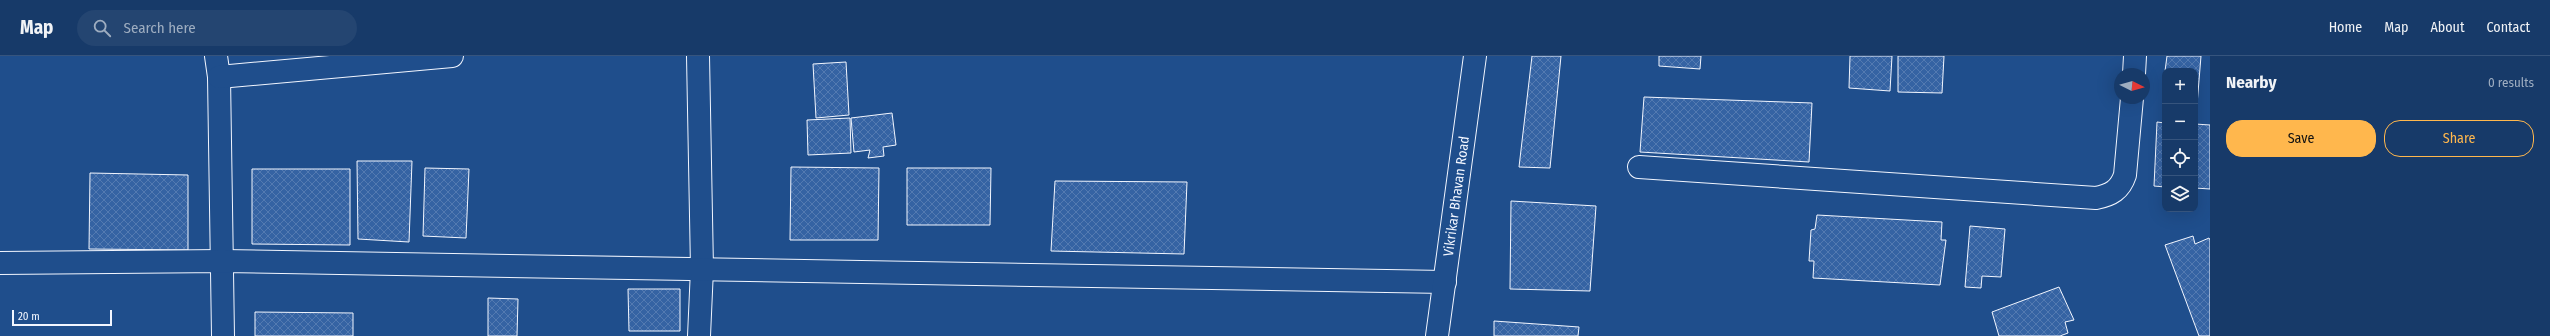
<!DOCTYPE html>
<meta charset="utf-8">
<style>
body{margin:0;font-family:"Fira Sans Condensed",sans-serif;background:#244571;color:#f1f3f6}
.controls{position:absolute;right:12px;top:12px;display:grid;overflow:hidden;border-radius:8px;box-shadow:0 4px 16px #0002}
.controls button{width:36px;height:36px;display:grid;place-items:center;padding:0;border:0;border-bottom:1px solid #36547d;background:#173a69;color:#f1f3f6;font:20px sans-serif}
.compass{position:absolute;left:2114px;top:12px;width:36px;height:36px;border-radius:50%;background:#173a69;box-shadow:0 4px 16px #0002;rotate:95deg}
.scale{position:absolute;left:12px;bottom:10px;width:100px;box-sizing:border-box;padding-left:4px;border:2px solid #f2f6ff;border-top:0;font-size:11px;line-height:14px;white-space:nowrap;color:#f2f6ff;-webkit-text-stroke:3px #1f4e8c;paint-order:stroke}
.list{margin:0;padding:0;list-style:none}
h2{display:flex;justify-content:space-between;align-items:center;height:52px;margin:0;padding:0 16px;font-size:17px}
h2 small{font-size:13px;font-weight:400;color:#9eadc0}
.actions{display:flex;gap:8px;padding:12px 16px}
.actions a{flex:1;padding:9px 0;border:1px solid #ffb74d;border-radius:16px;text-align:center;font-size:14px;color:#ffb74d}
.actions .main{background:#ffb74d;color:#111}
.icon{flex:none;width:22px;height:22px;fill:none;stroke:currentColor;stroke-width:2;stroke-linecap:round;stroke-linejoin:round}
.map{position:relative;flex:none;width:2210px;height:280px;overflow:hidden}
header{display:flex;align-items:center;gap:24px;box-sizing:border-box;height:56px;padding:0 20px;background:#173a69;border-bottom:1px solid #36547d}
header strong{font-size:19px}
nav{display:flex;gap:22px;margin-inline-start:auto;font-size:14px}
.search{width:280px;height:36px;background:#244571;display:flex;align-items:center;gap:10px;box-sizing:border-box;padding:0 14px;border-radius:22px;color:#9eadc0;font-size:15px}
main{display:flex}
aside{flex:1;background:#173a69}
.map>svg:first-child{display:block}
.building{fill:url(#building-cross-hatch);stroke:#f2f6ff}
.lines{fill:none;stroke-linecap:round;stroke-linejoin:round}
.street-casing{stroke:#f2f6ff;stroke-width:24}
.street{stroke:#1f4e8c;stroke-width:22}
.labels{text-anchor:middle;dominant-baseline:central;stroke-width:3;stroke-linejoin:round;paint-order:stroke}
.street-label{font-size:14px;fill:#f2f6ff;stroke:#1f4e8c}
</style>
<header>
<strong>Map</strong>
<div class="search"><svg class="icon" aria-label="search" viewBox="0 0 24 24"><circle cx="10" cy="10" r="6"/><path d="M15 15l6 6"/></svg>Search here</div>
<nav><a>Home</a><a>Map</a><a>About</a><a>Contact</a></nav>
</header>
<main>
<div class="map">
<svg width="2210" height="280" viewBox="0 0 2210 280">
<defs>
<pattern id="building-cross-hatch" width="8" height="8" patternUnits="userSpaceOnUse"><rect width="8" height="8" fill="#3563a3"/><path d="M0 0l8 8M0 8l8-8" fill="none" stroke="#537ab1"/></pattern>
</defs>
<rect width="100%" height="100%" fill="#1f4e8c"/>
<!-- building -->
<g class="building">
<path d="M1532,0H1561L1550,112L1519,111Z"/>
<path d="M1659,0H1701L1700,13L1659,10Z"/>
<path d="M1850,0H1892L1890,35L1849,32Z"/>
<path d="M1898,0H1944L1942,37L1898,36Z"/>
<path d="M2167,0H2201L2197,49L2195,15H2165Z"/>
<path d="M846,6L849,59L816,62L813,8Z"/>
<path d="M1644,41L1812,47L1809,106L1640,96Z"/>
<path d="M892,57L896,89L883,91L884,100L868,102L870,94L854,96L851,62Z"/>
<path d="M850,62L851,97L808,99L807,64Z"/>
<path d="M2157,66L2165,67V131L2154,130Z"/>
<path d="M2195,68L2210,69V133L2195,132Z"/>
<path d="M357,105H412L409,186L358,183Z"/>
<path d="M791,111L879,112L878,184H790Z"/>
<path d="M425,112L469,113L466,182L423,180Z"/>
<path d="M907,112H991L990,169H907Z"/>
<path d="M252,113H350V189L252,188Z"/>
<path d="M90,117L188,119V194L89,193Z"/>
<path d="M1055,125L1187,126L1184,198L1051,195Z"/>
<path d="M1511,145L1596,150L1590,235L1510,233Z"/>
<path d="M1817,159L1942,166L1941,184H1946L1940,229L1813,222L1814,205H1809L1811,174L1815,173Z"/>
<path d="M1970,170L2005,173L2001,221L1982,220L1981,232L1965,231Z"/>
<path d="M2193,180L2195,188L2209,182L2210,184V280H2199L2165,189Z"/>
<path d="M2059,231L2074,264L2065,266L2068,277L2060,280H1999L1992,256Z"/>
<path d="M628,233H680V275H629Z"/>
<path d="M488,242L518,243L517,280H488Z"/>
<path d="M255,256L353,257V280H255Z"/>
<path d="M1494,265L1579,271L1578,280H1494Z"/>
</g>
<g class="lines">
<defs>
<g id="street">
<path d="M216,0L219,21L223,280"/>
<path d="M698,0L702,213L699,280"/>
<path d="M2134,18L2135,0"/>
<path d="M219,21L452,0"/>
<path d="M1639,111L2096,142C2111,139 2120,134 2125,119L2132,42"/>
<path d="M0,207L223,205L1445,226"/>
<path id="s1" d="M1437,280L1475,0"/>
</g>
</defs>
<!-- street casing -->
<use href="#street" class="street-casing"/>
<!-- street -->
<use href="#street" class="street"/>
</g>
<g class="labels">
<!-- street labels -->
<g class="street-label">
<text stroke="none"><textPath href="#s1" startOffset="141">Vikrikar Bhavan Road</textPath></text>
</g>
</g>
</svg>
<div class="controls">
<button>+</button>
<button>−</button>
<button><svg class="icon" aria-label="locate" viewBox="0 0 24 24"><circle cx="12" cy="12" r="6"/><path d="M12 2v4M12 18v4M2 12h4M18 12h4"/></svg></button>
<button><svg class="icon" aria-label="layers" viewBox="0 0 24 24"><path d="M12 4l9 5-9 5-9-5zM3 14l9 5 9-5"/></svg></button>
</div>
<svg class="compass" viewBox="-18 -18 36 36"><path d="M0-13l5 13h-10z" fill="#e53935"/><path d="M0 13l5-13h-10z" fill="#9eadc0"/></svg>
<div class="scale">20 m</div>
</div>
<aside>
<h2>Nearby<small>0 results</small></h2>
<ul class="list">
</ul>
<div class="actions"><a class="main">Save</a><a>Share</a></div>
</aside>
</main>
